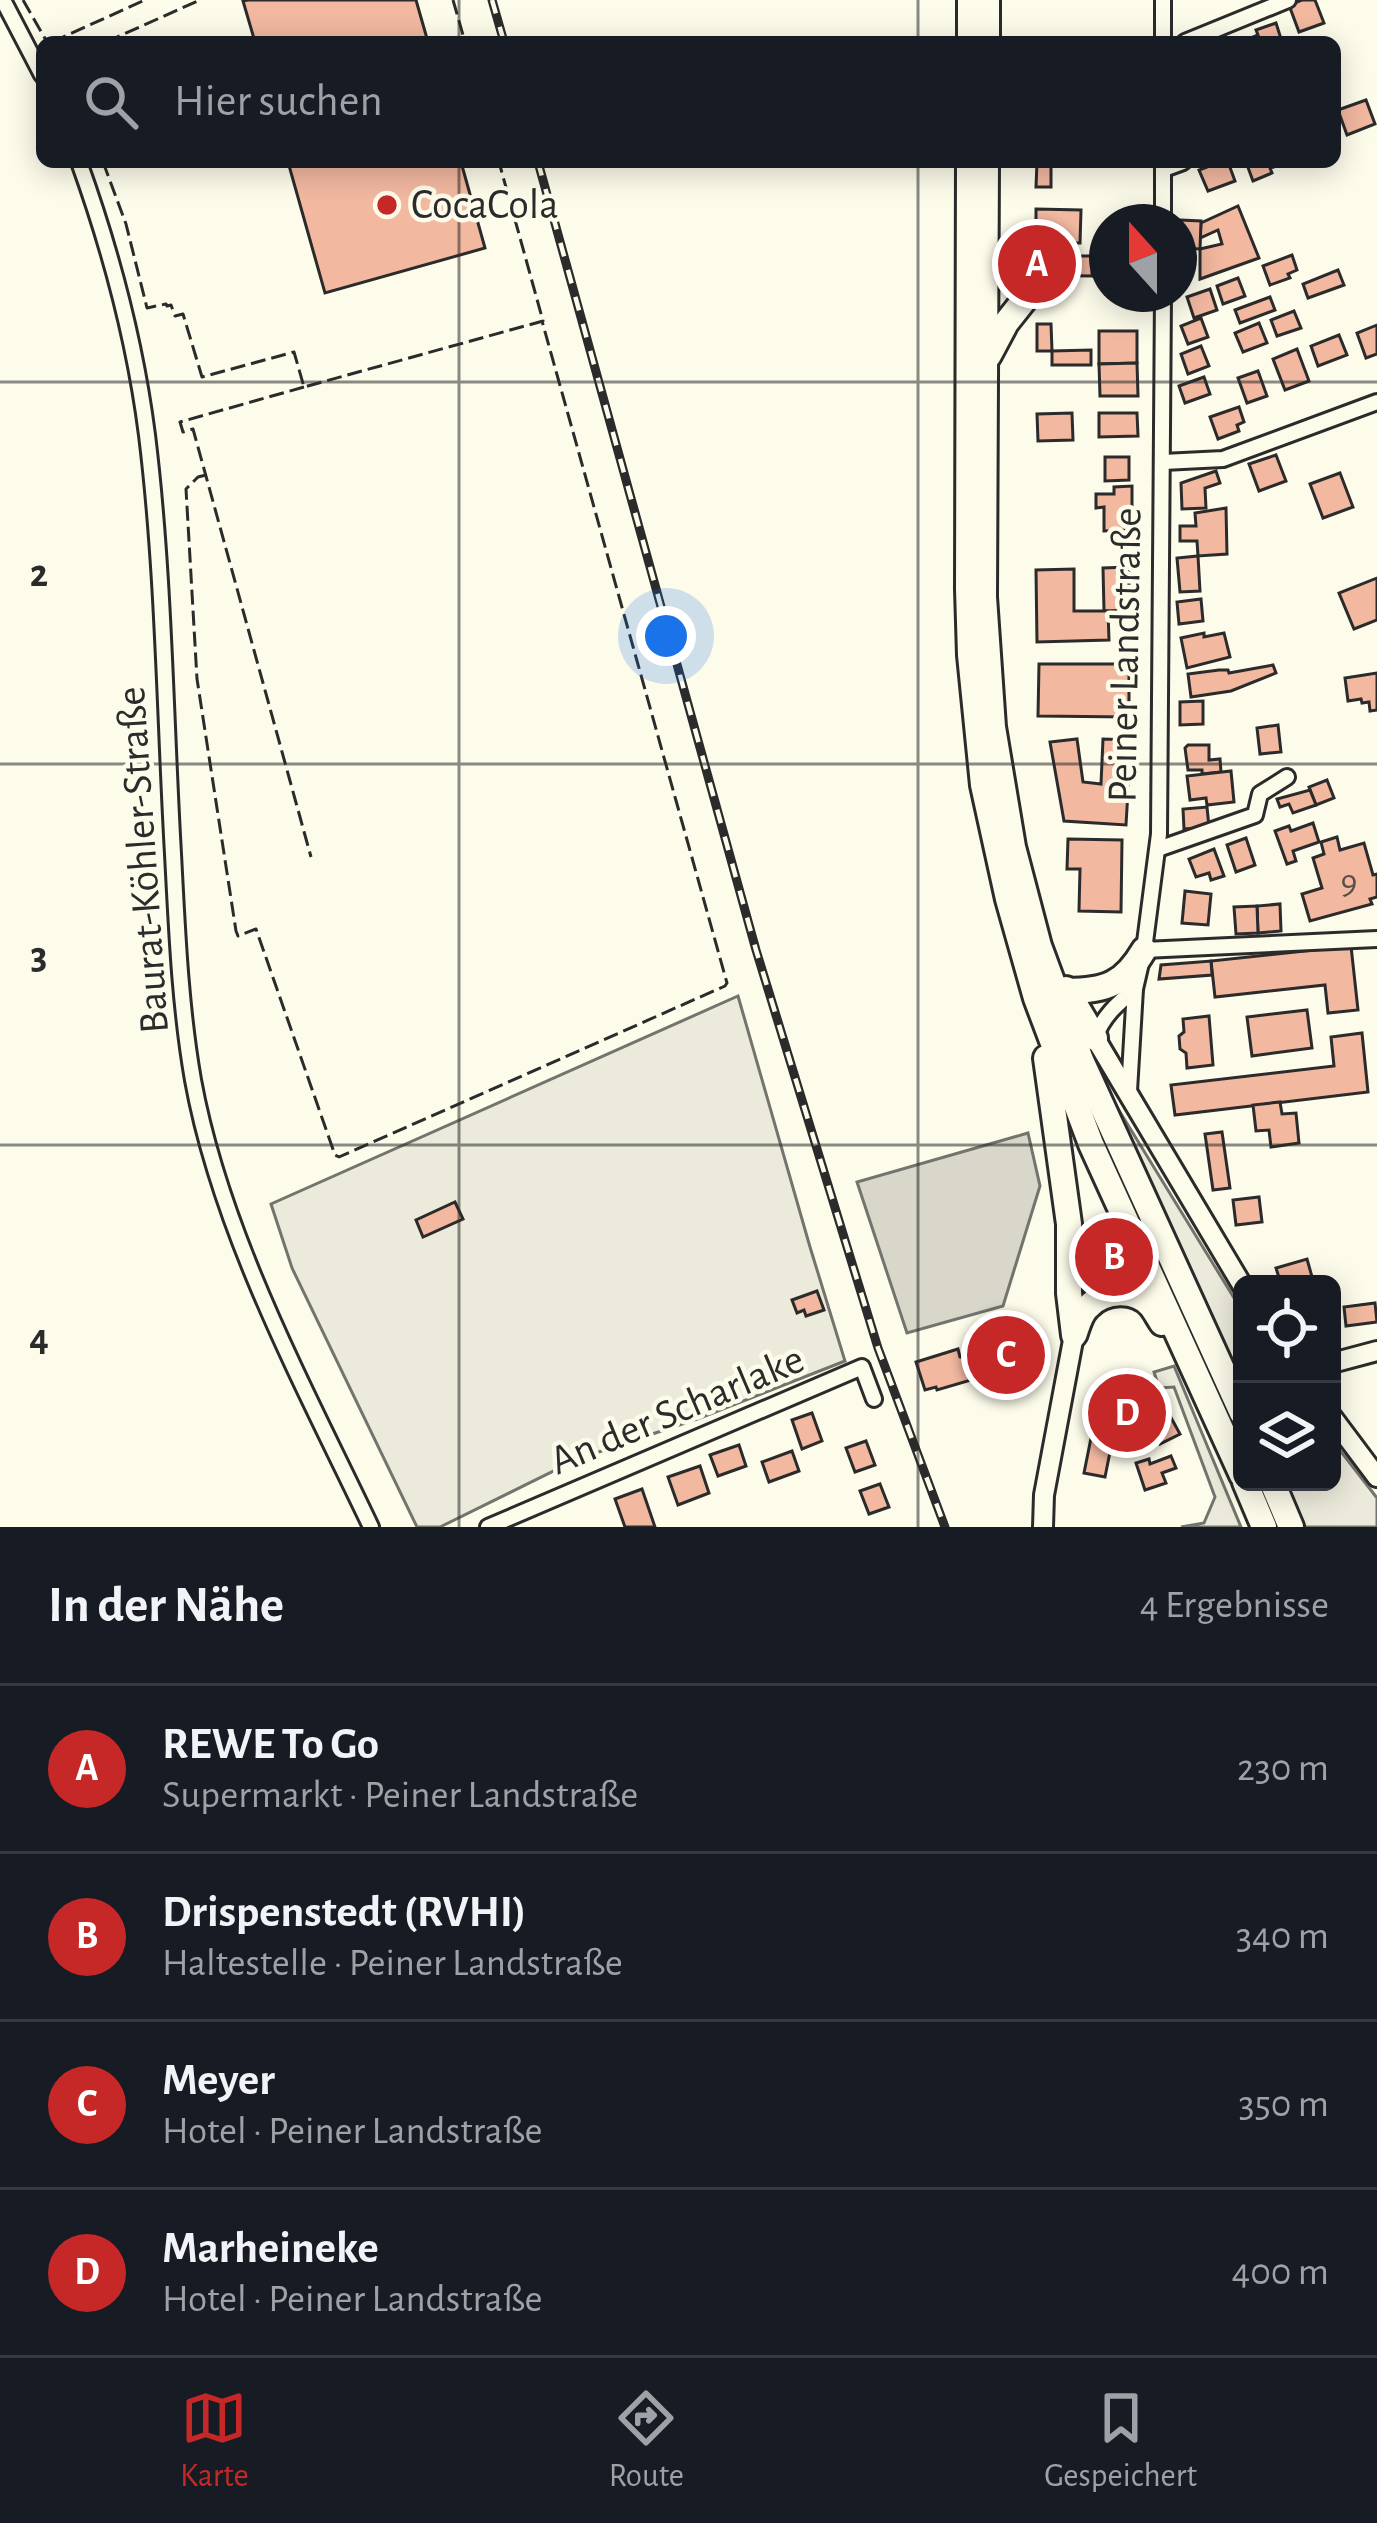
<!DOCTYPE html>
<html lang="de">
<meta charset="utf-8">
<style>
body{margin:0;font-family:"Alegreya Sans",sans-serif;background:#242831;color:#f1f3f6}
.controls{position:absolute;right:36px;bottom:36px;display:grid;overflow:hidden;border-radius:18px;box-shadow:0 6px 30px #0003}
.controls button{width:108px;height:108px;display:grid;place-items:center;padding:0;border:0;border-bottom:3px solid #363941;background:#171b24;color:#f1f3f6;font:60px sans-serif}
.compass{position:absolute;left:1089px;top:204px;width:108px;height:108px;border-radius:50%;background:#171b24;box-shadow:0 6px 30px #0003;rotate:339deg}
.you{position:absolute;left:666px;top:636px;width:42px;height:42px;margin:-30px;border:9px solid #fff;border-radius:50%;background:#1a73e8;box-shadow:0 0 0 18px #1a73e833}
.badge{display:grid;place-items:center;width:78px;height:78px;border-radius:50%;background:#c62828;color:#fff;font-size:39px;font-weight:700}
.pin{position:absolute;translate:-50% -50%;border:6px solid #fff;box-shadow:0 3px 12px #0006}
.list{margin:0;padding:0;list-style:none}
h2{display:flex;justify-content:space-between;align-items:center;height:156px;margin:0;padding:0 48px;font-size:51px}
h2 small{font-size:39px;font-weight:400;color:#9ea1a6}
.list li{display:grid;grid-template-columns:78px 1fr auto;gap:36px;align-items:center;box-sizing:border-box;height:168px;padding:0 48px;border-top:3px solid #363941}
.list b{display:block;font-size:45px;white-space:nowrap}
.list p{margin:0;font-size:39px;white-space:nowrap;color:#9ea1a6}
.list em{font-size:39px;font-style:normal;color:#9ea1a6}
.icon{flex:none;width:66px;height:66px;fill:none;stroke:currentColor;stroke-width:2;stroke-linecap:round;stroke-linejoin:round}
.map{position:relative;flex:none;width:1377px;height:1527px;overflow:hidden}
.search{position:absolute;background:#171b24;box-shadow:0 6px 30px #0003;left:36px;right:36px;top:36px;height:132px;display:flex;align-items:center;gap:30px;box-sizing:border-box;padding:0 42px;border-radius:18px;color:#9ea1a6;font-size:45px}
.sheet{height:828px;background:#171b24}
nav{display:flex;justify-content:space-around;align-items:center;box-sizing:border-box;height:168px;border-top:3px solid #363941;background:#171b24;font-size:33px;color:#9ea1a6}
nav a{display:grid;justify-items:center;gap:6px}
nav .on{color:#c62828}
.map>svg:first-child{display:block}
.green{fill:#ecebdb;stroke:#74746e;stroke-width:3}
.water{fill:#d8d7c9;stroke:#74746e;stroke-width:3}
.building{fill:#f2b8a0;stroke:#2b2b2b;stroke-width:3}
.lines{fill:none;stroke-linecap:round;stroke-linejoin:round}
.street-casing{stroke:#2b2b2b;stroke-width:20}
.secondary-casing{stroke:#2b2b2b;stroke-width:24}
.highway-casing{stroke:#2b2b2b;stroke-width:30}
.street{stroke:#fdfbea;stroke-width:14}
.secondary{stroke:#fdfbea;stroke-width:18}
.highway{stroke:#fdfbea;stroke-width:24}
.rail-casing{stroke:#2b2b2b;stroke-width:9}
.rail{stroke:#fdfbea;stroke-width:4.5;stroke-dasharray:14;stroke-linecap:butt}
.fence{stroke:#2b2b2b;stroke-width:3;stroke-dasharray:15 6;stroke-linecap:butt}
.grid{fill:none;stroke:#2b2b2b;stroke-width:3;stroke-opacity:0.55}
.poi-dot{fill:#c62828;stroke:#fdfbea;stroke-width:4.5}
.labels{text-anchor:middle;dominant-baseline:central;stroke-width:9;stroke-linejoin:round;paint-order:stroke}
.number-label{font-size:36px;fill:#5d4e48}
.poi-label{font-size:42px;fill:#2b2b2b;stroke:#fdfbea;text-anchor:start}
.street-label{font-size:42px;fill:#2b2b2b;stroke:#fdfbea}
.grid-label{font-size:39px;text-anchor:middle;font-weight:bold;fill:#2b2b2b;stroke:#fdfbea;stroke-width:9;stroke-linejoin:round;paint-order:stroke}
</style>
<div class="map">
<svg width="1377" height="1527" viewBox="0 0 1377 1527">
<rect width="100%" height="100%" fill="#fdfbea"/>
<!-- green -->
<g class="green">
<path d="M738,996L810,1247L845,1361L700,1418L578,1459L440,1527H417L292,1268L271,1204Z"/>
<path d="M1101,1081L1242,1311V1387Z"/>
<path d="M1174,1366L1241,1527H1181L1204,1523L1215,1497L1174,1387L1159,1388L1154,1372Z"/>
<path d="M1332,1440L1377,1498V1527H1305L1285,1482H1332Z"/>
</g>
<!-- water -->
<path class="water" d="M1028,1133L1040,1186L1003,1306L907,1333L857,1182Z"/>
<!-- building -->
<g class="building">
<path d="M248,0H416L428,42H255L243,1Z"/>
<path d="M1302,0H1315L1324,23L1299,32L1289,5Z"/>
<path d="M1276,23L1282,42H1249L1248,39L1258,35L1256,30Z"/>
<path d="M1366,100L1375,124L1347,135L1338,110Z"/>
<path d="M288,162H461L485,248L325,293Z"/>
<path d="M1037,162H1051V187H1036Z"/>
<path d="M1220,162H1228L1235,181L1208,191L1199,170Z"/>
<path d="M1246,162H1283L1284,164L1270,168L1272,173L1253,181Z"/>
<path d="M1238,206L1259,258L1200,279V249L1222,244L1218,230L1200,238L1201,223Z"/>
<path d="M1036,209L1081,210L1080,243H1036Z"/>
<path d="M1180,220L1201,221L1200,249L1179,248Z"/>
<path d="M1036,243H1069V256H1092V276L1015,275V255H1035Z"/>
<path d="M1292,255L1297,270L1288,274L1290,278L1270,285L1263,266Z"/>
<path d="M1338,270L1344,285L1308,298L1303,284Z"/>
<path d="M1238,278L1245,296L1223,304L1217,286Z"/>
<path d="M1210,289L1217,310L1194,318L1187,297Z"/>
<path d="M1270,297L1275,310L1240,323L1235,310Z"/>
<path d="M1294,311L1301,328L1277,336L1271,320Z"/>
<path d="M1201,318L1208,337L1188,344L1181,326Z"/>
<path d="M1259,323L1267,343L1243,352L1235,333Z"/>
<path d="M1037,324H1051L1052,351H1037Z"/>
<path d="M1377,325V354L1366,358L1357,333Z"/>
<path d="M1099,331H1137V363L1099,364Z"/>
<path d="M1339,335L1347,355L1318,366L1311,346Z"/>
<path d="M1201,346L1209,366L1188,374L1181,354Z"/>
<path d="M1297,349L1309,381L1285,390L1273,359Z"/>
<path d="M1091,350V365H1052V351Z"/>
<path d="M1137,363L1138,396H1100L1099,364Z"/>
<path d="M1258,371L1267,396L1247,403L1238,378Z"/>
<path d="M1204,377L1210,394L1185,403L1179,386Z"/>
<path d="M1239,407L1244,422L1237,425L1239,431L1218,439L1210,417Z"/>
<path d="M1072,413L1073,440L1038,441L1037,414Z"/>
<path d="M1099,413H1137L1138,436L1099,437Z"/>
<path d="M1276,455L1286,481L1259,491L1249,464Z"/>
<path d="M1105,457H1129V480L1105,481Z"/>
<path d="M1216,471L1220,483L1205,488L1206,508L1182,509L1181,483Z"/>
<path d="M1340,473L1353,507L1323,518L1310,484Z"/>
<path d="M1132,486V530L1104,531V507L1096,508V494H1114V487Z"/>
<path d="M1226,508L1227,554L1198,556L1197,541H1180V526H1196L1195,513Z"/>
<path d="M1198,556L1200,591L1180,592L1177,558Z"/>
<path d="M1129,567V610L1104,611L1103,568Z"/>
<path d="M1074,569V611H1108L1109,640L1037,642L1036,570Z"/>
<path d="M1377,578V620L1354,629L1339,593Z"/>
<path d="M1201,599L1203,621L1179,624L1177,602Z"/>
<path d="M1204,633V637L1224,633L1230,657L1187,668L1181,638Z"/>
<path d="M1039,664H1129V717L1038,716Z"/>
<path d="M1273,665L1276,673L1231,691L1191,697L1188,674L1219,670H1228L1229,673Z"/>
<path d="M1377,673V710L1370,711L1369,702L1362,703L1361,699L1348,701L1345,678Z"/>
<path d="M1203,701V724L1180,725V702Z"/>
<path d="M1278,725L1281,752L1260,754L1257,728Z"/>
<path d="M1077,739L1083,782L1101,784L1103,739L1131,740L1126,825L1064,821L1050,742Z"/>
<path d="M1188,745H1209V760L1220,759L1221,772L1202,774V770H1188L1185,748Z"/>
<path d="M1231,771L1234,802L1207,805L1206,798L1190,800L1187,776Z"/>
<path d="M1327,780L1334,798L1316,805L1309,787Z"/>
<path d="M1310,790L1316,805L1293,813L1289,804L1280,807L1277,799Z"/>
<path d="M1207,807L1209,827L1184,829L1183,809Z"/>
<path d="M1313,823L1319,842L1293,851L1296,861L1287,864L1275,831L1289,826L1291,831Z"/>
<path d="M1337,837L1340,850L1364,843L1373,875L1377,874V897L1370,899L1372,904L1310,921L1302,894L1322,888L1313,858L1324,854L1321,842Z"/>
<path d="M1246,838L1255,865L1236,872L1227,845Z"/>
<path d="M1068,839L1122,840L1121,912L1079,911L1080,869H1067Z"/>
<path d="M1214,849L1224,876L1211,880L1209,873L1196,877L1189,859Z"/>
<path d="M1185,891L1211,894L1208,925L1182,923Z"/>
<path d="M1280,904L1281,931L1258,933L1257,906Z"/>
<path d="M1257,906L1258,933L1236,934L1234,907Z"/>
<path d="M1351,946L1358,1010L1328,1013L1325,985L1215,997L1211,961Z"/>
<path d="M1211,961L1212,975L1159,979L1161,965Z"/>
<path d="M1307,1010L1312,1048L1252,1056L1247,1017Z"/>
<path d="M1209,1016L1213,1065L1187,1068L1186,1053L1180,1049L1179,1036L1184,1032L1183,1019Z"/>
<path d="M1362,1033L1368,1092L1175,1115L1171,1085L1334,1066L1331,1037Z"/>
<path d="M1280,1102L1282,1114L1296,1113L1299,1143L1271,1147L1269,1130L1256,1131L1253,1105Z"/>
<path d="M1222,1132L1230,1188L1213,1190L1205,1134Z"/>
<path d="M1259,1197L1262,1222L1236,1225L1233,1200Z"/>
<path d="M455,1202L463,1219L423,1237L416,1220Z"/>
<path d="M1307,1259L1314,1284H1281L1276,1268Z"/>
<path d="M817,1291L824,1310L806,1316L804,1310L797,1313L792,1300Z"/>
<path d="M1375,1303L1377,1322L1346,1326L1344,1307Z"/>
<path d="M1010,1330L1028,1339L1022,1383L981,1377L937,1390L936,1387L925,1390L916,1362L958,1349L960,1357L984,1361L988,1333Z"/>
<path d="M1138,1403L1142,1439L1129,1441V1435L1119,1433L1116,1406Z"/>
<path d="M812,1413L822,1441L802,1449L792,1420Z"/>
<path d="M1169,1414L1180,1434L1160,1444L1149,1424Z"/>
<path d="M1094,1423L1115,1427L1105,1477L1084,1473Z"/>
<path d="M866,1441L875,1465L855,1472L846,1448Z"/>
<path d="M739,1445L746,1466L718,1476L710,1455Z"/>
<path d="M792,1451L799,1471L769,1482L762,1462Z"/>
<path d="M1171,1456L1176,1468L1162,1473L1166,1483L1145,1490L1136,1463L1149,1459L1150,1464Z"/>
<path d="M700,1466L709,1493L678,1505L668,1477Z"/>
<path d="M880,1484L889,1507L869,1514L860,1491Z"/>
<path d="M642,1489L655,1527H625L615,1499Z"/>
</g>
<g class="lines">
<defs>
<g id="street">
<path d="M3,0L42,75"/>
<path d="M1163,0V42"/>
<path d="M1185,42L1288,0"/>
<path d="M79,162C111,251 135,341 147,435C164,573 165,715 173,854C177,930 180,1005 193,1080C221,1234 304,1386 371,1527"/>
<path d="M1164,169L1183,162"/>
<path d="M1163,222V162"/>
<path d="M1163,462L1223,459L1377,402"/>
<path d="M1158,849L1255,815L1260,794L1287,777"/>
<path d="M1144,950L1377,939"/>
<path d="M1095,1038C1103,1016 1117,1004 1135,989"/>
<path d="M1129,1091L1135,989L1144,950L1159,834L1163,294"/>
<path d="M488,1527L862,1367L874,1399"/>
</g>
<g id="secondary">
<path d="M1095,1038L1242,1285"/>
<path d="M1332,1363L1377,1351"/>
<path d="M1332,1417L1377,1477"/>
<path d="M1043,1527L1044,1495L1074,1335"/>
</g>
<g id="highway">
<path d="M970,42V0"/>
<path d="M987,42V0"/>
<path d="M969,162L968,589L970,655L983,785L1008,899L1036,998L1091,1144L1242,1475"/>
<path d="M986,162L984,597L993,727L1013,847L1039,946L1081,1060L1242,1413"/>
<path d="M989,355L1006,323L1025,299"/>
<path d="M1066,989L1095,1038"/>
<path d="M1067,991C1106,991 1124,984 1144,950"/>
<path d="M1046,1058L1069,1224V1293L1074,1335"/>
<path d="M1075,1333C1078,1324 1081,1313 1088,1307C1104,1290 1135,1288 1151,1306C1155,1311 1158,1317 1162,1323"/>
<path d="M1245,1482L1264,1527"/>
<path d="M1272,1482L1291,1527"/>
</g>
</defs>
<!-- street casing -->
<use href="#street" class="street-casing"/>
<!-- secondary casing -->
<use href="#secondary" class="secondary-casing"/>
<!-- highway casing -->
<use href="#highway" class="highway-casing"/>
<!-- street -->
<use href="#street" class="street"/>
<!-- secondary -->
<use href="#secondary" class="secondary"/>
<!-- highway -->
<use href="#highway" class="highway"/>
<defs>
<g id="rail">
<path d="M492,0L504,42"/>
<path d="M538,162L756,950L878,1348L945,1527"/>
</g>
</defs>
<!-- rail casing -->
<use href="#rail" class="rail-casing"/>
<!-- rail -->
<use href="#rail" class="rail"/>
<!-- fence -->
<g class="fence">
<path d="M23,0L47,42"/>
<path d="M453,0L465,42"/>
<path d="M52,42L145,0"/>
<path d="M106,42L200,0"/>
<path d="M103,162L126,224L147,308L166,304L167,306L171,305L175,316L183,314L202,377L294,352L304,387L543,321L499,162"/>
<path d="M304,387L180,422L183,432L193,429L311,857"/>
<path d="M206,475L198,477L186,489L197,679L236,931L238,936L256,929L335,1155L339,1157L725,986L727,983L542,321"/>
</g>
</g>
<!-- grid -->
<path class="grid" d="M459,0V42M918,0V42M459,162V1527M918,162V1527M0,382H1377M0,764H1377M0,1145H1377"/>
<!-- markers -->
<circle class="poi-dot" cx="387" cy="205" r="12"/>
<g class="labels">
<!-- number labels -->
<g class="number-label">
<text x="1349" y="882">9</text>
</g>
<!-- poi labels -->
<g class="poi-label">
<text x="411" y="205">CocaCola</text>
</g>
<!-- street labels -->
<g class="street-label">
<text transform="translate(1125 655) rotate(-89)">Peiner Landstraße</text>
<text transform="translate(143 860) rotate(-94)">Baurat-Köhler-Straße</text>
<text transform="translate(677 1410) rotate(-23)">An der Scharlake</text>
</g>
</g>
<g class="grid-label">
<text x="39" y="586">2</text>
<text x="39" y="968">3</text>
<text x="39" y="1350">4</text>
</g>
</svg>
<div class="controls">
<button><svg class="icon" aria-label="locate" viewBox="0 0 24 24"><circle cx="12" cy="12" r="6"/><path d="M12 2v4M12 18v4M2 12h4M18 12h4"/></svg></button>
<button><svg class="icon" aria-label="layers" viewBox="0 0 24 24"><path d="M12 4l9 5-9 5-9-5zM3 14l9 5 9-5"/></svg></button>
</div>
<svg class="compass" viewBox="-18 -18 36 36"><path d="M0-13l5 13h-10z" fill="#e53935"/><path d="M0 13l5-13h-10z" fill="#9ea1a6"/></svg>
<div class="you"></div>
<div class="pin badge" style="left:1037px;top:264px">A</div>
<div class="pin badge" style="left:1114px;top:1257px">B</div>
<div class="pin badge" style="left:1006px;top:1355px">C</div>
<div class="pin badge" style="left:1127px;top:1413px">D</div>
<div class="search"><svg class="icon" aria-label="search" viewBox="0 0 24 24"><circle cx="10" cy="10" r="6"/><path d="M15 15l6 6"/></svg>Hier suchen</div>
</div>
<section class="sheet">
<h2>In der Nähe<small>4 Ergebnisse</small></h2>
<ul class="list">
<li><span class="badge">A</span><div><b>REWE To Go</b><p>Supermarkt · Peiner Landstraße</p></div><em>230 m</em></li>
<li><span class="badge">B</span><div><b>Drispenstedt (RVHI)</b><p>Haltestelle · Peiner Landstraße</p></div><em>340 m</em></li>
<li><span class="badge">C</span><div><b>Meyer</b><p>Hotel · Peiner Landstraße</p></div><em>350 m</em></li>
<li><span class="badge">D</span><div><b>Marheineke</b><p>Hotel · Peiner Landstraße</p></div><em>400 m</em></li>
</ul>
</section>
<nav>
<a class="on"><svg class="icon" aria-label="map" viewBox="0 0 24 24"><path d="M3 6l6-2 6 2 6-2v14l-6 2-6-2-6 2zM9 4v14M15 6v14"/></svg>Karte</a>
<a><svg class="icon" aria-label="directions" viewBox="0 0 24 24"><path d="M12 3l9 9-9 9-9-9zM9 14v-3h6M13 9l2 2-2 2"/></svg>Route</a>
<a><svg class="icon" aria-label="saved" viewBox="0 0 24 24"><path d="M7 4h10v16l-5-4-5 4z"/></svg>Gespeichert</a>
</nav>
